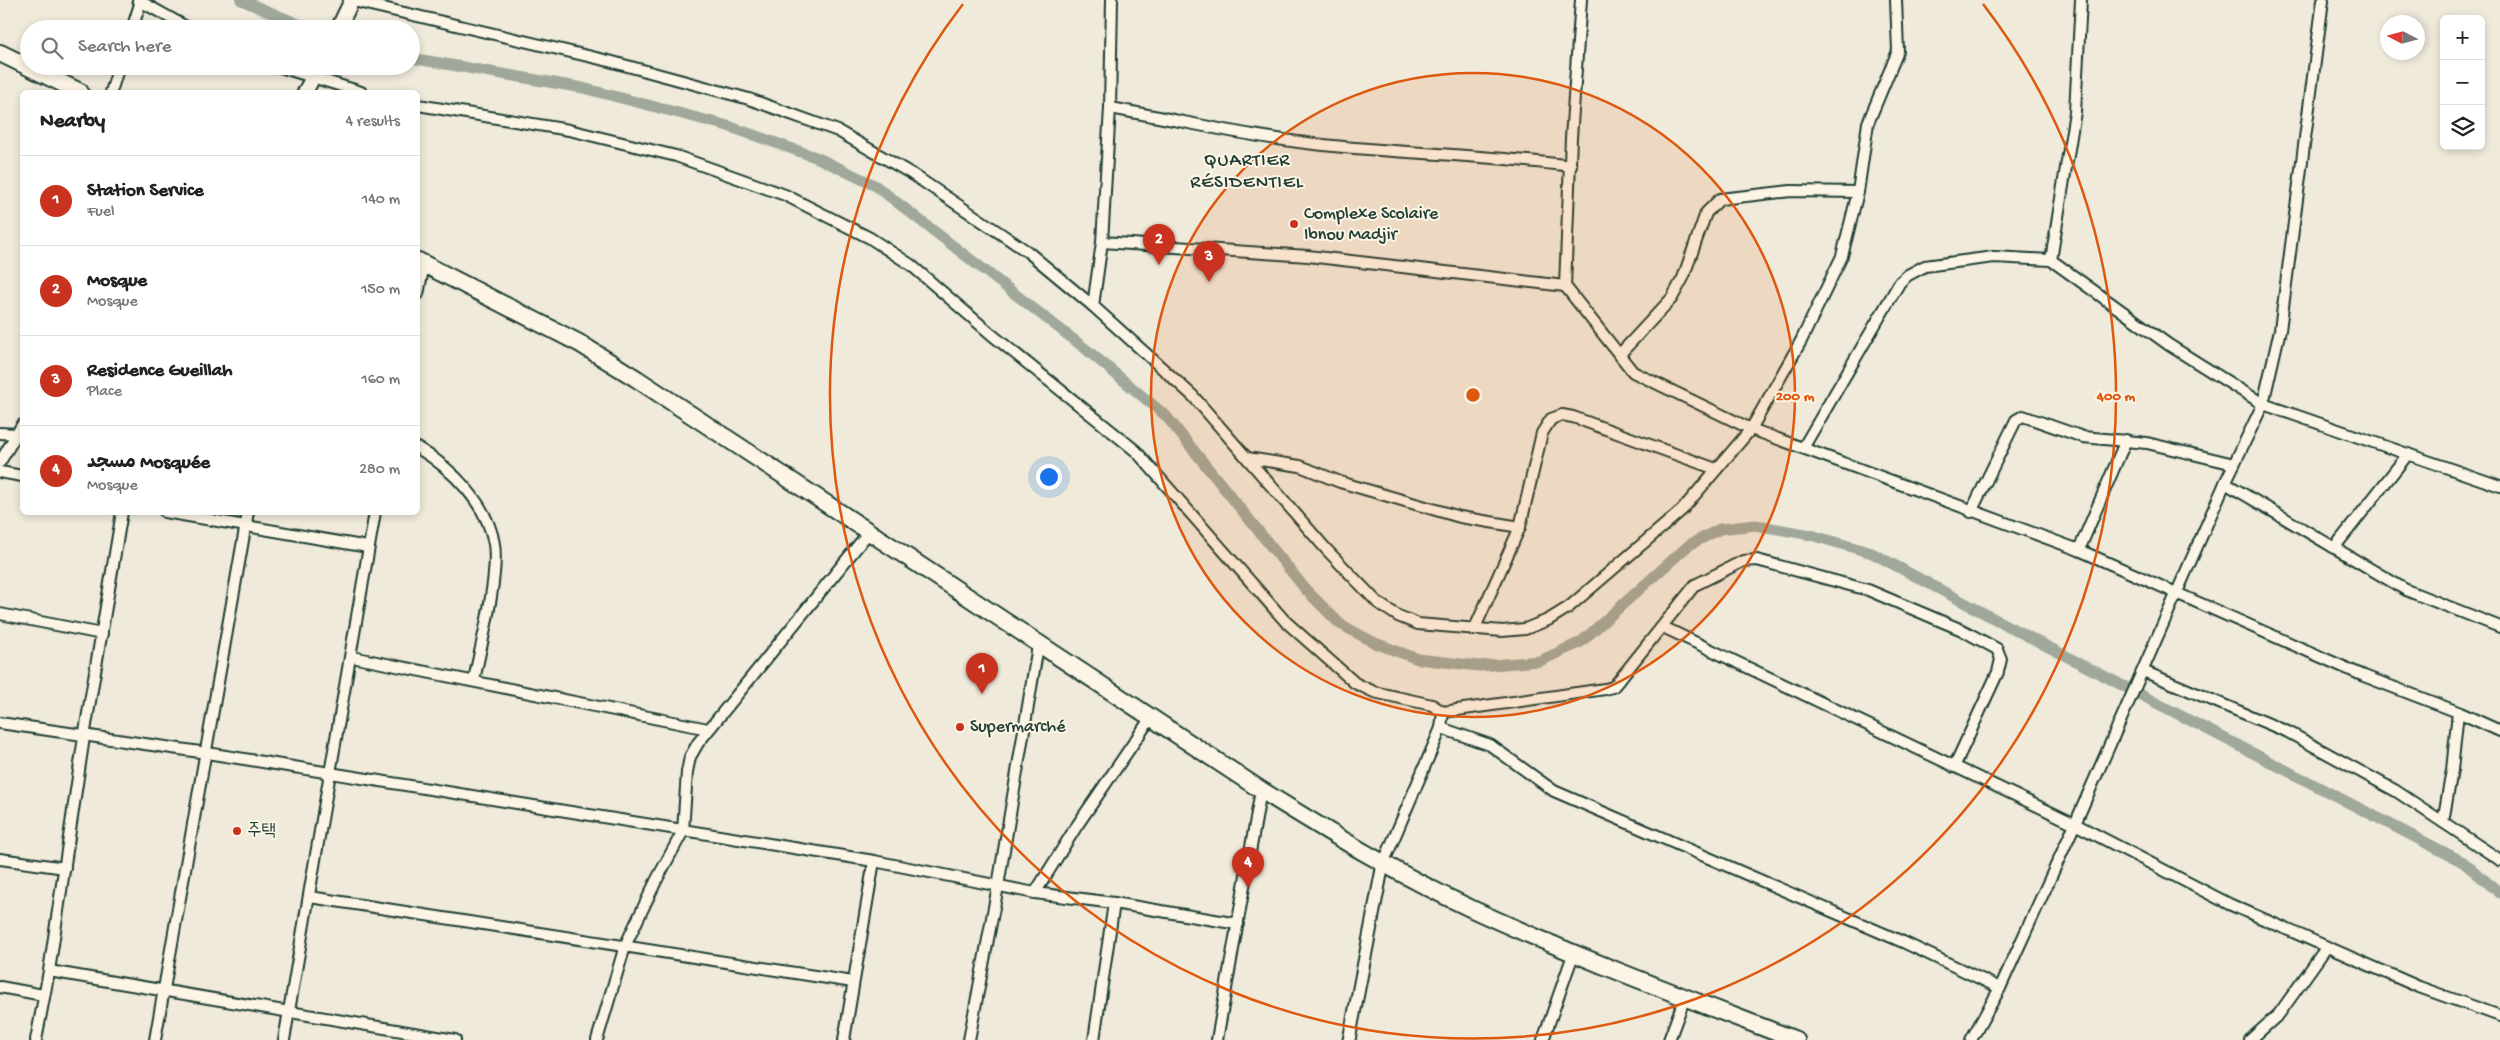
<!DOCTYPE html>
<meta charset="utf-8">
<style>
body{margin:0;font-family:"Gochi Hand","Playpen Sans Arabic","Poor Story",sans-serif;background:#f2f2f2;color:#222}
.controls{position:absolute;right:15px;top:15px;display:grid;overflow:hidden;border-radius:8px;box-shadow:0 2px 8px #0003}
.controls button{width:45px;height:45px;display:grid;place-items:center;padding:0;border:0;border-bottom:1px solid #e0e0e0;background:#fff;color:#222;font:25px sans-serif}
.compass{position:absolute;left:2380px;top:15px;width:45px;height:45px;border-radius:50%;background:#fff;box-shadow:0 2px 8px #0003;rotate:276deg}
.you{position:absolute;left:1048px;top:476px;width:18px;height:18px;margin:-12px;border:4px solid #fff;border-radius:50%;background:#1a73e8;box-shadow:0 0 0 8px #1a73e833}
.badge{display:grid;place-items:center;width:32px;height:32px;border-radius:50%;background:#c8321e;color:#fff;font-size:16px;font-weight:700}
.pin{position:absolute;translate:-50% -41px;filter:drop-shadow(0 1px 2px #0008)}
.pin::after{content:'';position:absolute;top:26px;width:18px;height:15px;background:inherit;clip-path:polygon(0 0,100% 0,50% 100%)}
.list{margin:0;padding:0;list-style:none}
h2{display:flex;justify-content:space-between;align-items:center;height:65px;margin:0;padding:0 20px;font-size:21px}
h2 small{font-size:16px;font-weight:400;color:#767676}
.list li{display:grid;grid-template-columns:32px 1fr auto;gap:15px;align-items:center;box-sizing:border-box;height:90px;padding:0 20px;border-top:1px solid #e0e0e0}
.list b{display:block;font-size:19px;white-space:nowrap}
.list p{margin:0;font-size:16px;white-space:nowrap;color:#767676}
.list em{font-size:16px;font-style:normal;color:#767676}
.icon{flex:none;width:28px;height:28px;fill:none;stroke:currentColor;stroke-width:2;stroke-linecap:round;stroke-linejoin:round}
.map{position:relative;flex:none;width:2500px;height:1040px;overflow:hidden}
.search{position:absolute;background:#fff;box-shadow:0 2px 8px #0003;left:20px;top:20px;width:400px;height:55px;display:flex;align-items:center;gap:12px;box-sizing:border-box;padding:0 18px;border-radius:28px;color:#767676;font-size:19px}
.panel{position:absolute;background:#fff;box-shadow:0 2px 8px #0003;left:20px;top:90px;width:400px;height:425px;border-radius:8px}
.map>svg:first-child{display:block}
.lines{fill:none;stroke-linecap:round;stroke-linejoin:round}
.canal{stroke:#9fa89a;stroke-width:11}
.minor-casing{stroke:#1f3d34;stroke-width:14}
.tertiary-casing{stroke:#1f3d34;stroke-width:15}
.secondary-casing{stroke:#1f3d34;stroke-width:18}
.trunk-casing{stroke:#1f3d34;stroke-width:20}
.minor{stroke:#fcf5e5;stroke-width:10}
.tertiary{stroke:#fcf5e5;stroke-width:11}
.secondary{stroke:#fcf5e5;stroke-width:14}
.trunk{stroke:#fcf5e5;stroke-width:16}
.ring{fill:none;stroke:#de580e;stroke-width:2.5}
.poi-dot{fill:#c8321e;stroke:#fcf5e5;stroke-width:2}
.labels{text-anchor:middle;dominant-baseline:central;stroke-width:4;stroke-linejoin:round;paint-order:stroke}
.poi-label{font-size:18px;fill:#1f3d34;stroke:#fcf5e5;text-anchor:start}
.neighbourhood-label{font-size:19px;letter-spacing:1px;fill:#1f3d34;stroke:#fcf5e5}
.centre{fill:#de580e;stroke:#fcf5e5;stroke-width:2.5}
.ring-label{font-size:15px;text-anchor:middle;font-weight:bold;fill:#de580e;stroke:#fcf5e5;stroke-width:4;stroke-linejoin:round;paint-order:stroke}
</style>
<div class="map">
<svg width="2500" height="1040" viewBox="0 0 2500 1040">
<rect width="100%" height="100%" fill="#efeada"/>
<filter id="ink" filterUnits="userSpaceOnUse"><feTurbulence type="fractalNoise" baseFrequency=".02" numOctaves="2"/><feDisplacementMap in="SourceGraphic" scale="10" xChannelSelector="R" yChannelSelector="G"/><feConvolveMatrix kernelMatrix="1 2 1 2 8 2 1 2 1" color-interpolation-filters="sRGB"/></filter>
<g filter="url(#ink)">
<g class="lines">
<!-- canal -->
<g class="canal">
<path d="M241,0L301,25"/>
<path d="M411,58L583,88L728,126L818,158L876,186L1087,350L1166,416L1306,590L1340,624L1375,643L1418,659L1479,666L1540,661L1581,642L1689,545L1720,529L1755,525L1811,535L1872,553L2006,625L2463,862L2500,893"/>
</g>
<defs>
<g id="minor">
<path d="M138,0L190,29"/>
<path d="M349,0L609,61L749,99L838,131L912,174L1028,252L1093,306L1193,396L1326,549L1378,603L1398,616L1418,624L1502,631L1525,629L1548,620L1569,607L1682,510L1751,429L1801,341L1842,256L1858,192L1868,123L1898,51L1896,0"/>
<path d="M1112,0L1110,108C1184,121 1258,139 1333,146C1412,154 1492,155 1571,166"/>
<path d="M1581,0L1571,138L1565,286L1633,372L1751,429L2079,550L2364,676L2458,712L2500,731"/>
<path d="M132,29L141,1"/>
<path d="M277,66L361,92"/>
<path d="M111,92L119,66"/>
<path d="M418,105L569,130L676,156L785,195L870,238L911,265L991,334L1136,451L1285,621L1355,683L1374,692L1432,705L1443,712L1605,689L1613,687L1619,680L1695,585L1743,561L1757,560L1868,590L1962,630L1997,649L2001,659L1998,672L1954,767"/>
<path d="M1102,242L1308,256L1565,286"/>
<path d="M2051,260L2075,112L2081,0"/>
<path d="M418,294L424,265"/>
<path d="M1093,306L1102,242L1110,108"/>
<path d="M1620,354L1672,298L1683,278L1706,213L1720,199L1791,191L1858,192"/>
<path d="M0,433L16,434"/>
<path d="M418,448C451,468 488,504 494,544C499,576 481,646 474,680"/>
<path d="M1803,448L1900,282L1908,275L1925,266L1994,257L2051,260L2169,345L2263,404L2500,486"/>
<path d="M1247,458L1300,466L1340,482L1460,517L1520,527"/>
<path d="M0,462L22,425"/>
<path d="M0,472L22,476"/>
<path d="M2225,483L2406,590L2500,627"/>
<path d="M165,512L368,547"/>
<path d="M1971,512L2016,420L2023,416L2083,437L2147,443L2234,464"/>
<path d="M2334,548L2408,454"/>
<path d="M2079,550L2126,440"/>
<path d="M0,614L102,634"/>
<path d="M1663,627L2075,824L2229,904L2419,987L2500,1016"/>
<path d="M1474,630L1520,527L1542,433L1551,419L1562,415L1573,417L1716,469"/>
<path d="M352,657L708,729"/>
<path d="M2143,671L2288,732L2396,791L2500,860"/>
<path d="M0,723L207,753L874,861L1035,893L1114,903L1094,1040"/>
<path d="M1441,728L1490,745L1554,791L1903,942L2000,988"/>
<path d="M2443,822L2452,770L2458,712"/>
<path d="M0,859L65,868"/>
<path d="M1383,864L1441,728L1443,712"/>
<path d="M1035,893L1076,827L1150,719"/>
<path d="M310,897L853,982"/>
<path d="M1114,903L1238,924"/>
<path d="M49,971L455,1040"/>
<path d="M0,987L43,995"/>
<path d="M36,1040L49,971L84,737L122,512"/>
<path d="M155,1040L248,512"/>
<path d="M284,1040L375,512"/>
<path d="M597,1040L625,946L656,881L683,831L687,772L690,757L698,743L869,532"/>
<path d="M844,1040L874,861"/>
<path d="M969,1040L998,886L1038,646"/>
<path d="M1217,1040L1261,790"/>
<path d="M1543,1040L1574,952"/>
<path d="M1669,1040L1685,997"/>
<path d="M1971,1040L2000,988L2075,824L2225,483L2263,404L2280,330L2323,0"/>
<path d="M2250,1040L2279,1014L2326,948"/>
</g>
<path id="tertiary" d="M1349,1040L1383,864"/>
<g id="secondary">
<path d="M338,29L352,0"/>
<path d="M305,92L319,66"/>
</g>
<g id="trunk">
<path d="M0,53L80,92"/>
<path d="M418,261L579,343L637,379L1261,790C1330,833 1399,875 1472,909C1578,958 1687,998 1796,1040"/>
</g>
</defs>
<!-- minor casing -->
<use href="#minor" class="minor-casing"/>
<!-- tertiary casing -->
<use href="#tertiary" class="tertiary-casing"/>
<!-- secondary casing -->
<use href="#secondary" class="secondary-casing"/>
<!-- trunk casing -->
<use href="#trunk" class="trunk-casing"/>
<!-- minor -->
<use href="#minor" class="minor"/>
<!-- tertiary -->
<use href="#tertiary" class="tertiary"/>
<!-- secondary -->
<use href="#secondary" class="secondary"/>
<!-- trunk -->
<use href="#trunk" class="trunk"/>
</g>
</g>
<!-- distance rings -->
<circle cx="1473" cy="395" r="322" fill="#de580e" fill-opacity=".12"/>
<g class="ring">
<circle cx="1473" cy="395" r="322"/>
<path d="M1983 4A643 643 0 1 1 963 4"/>
</g>
<!-- markers -->
<g class="poi-dot">
<circle cx="1294" cy="224" r="5"/>
<circle cx="960" cy="727" r="5"/>
<circle cx="237" cy="831" r="5"/>
</g>
<g class="labels">
<!-- poi labels -->
<g class="poi-label">
<text x="1304" y="214">Complexe Scolaire<tspan x="1304" dy="21">Ibnou Madjir</tspan></text>
<text x="970" y="727">Supermarché</text>
<text x="247" y="831">주택</text>
</g>
<!-- neighbourhood labels -->
<g class="neighbourhood-label">
<text x="1247" y="161">QUARTIER<tspan x="1247" dy="22">RÉSIDENTIEL</tspan></text>
</g>
</g>
<circle cx="1473" cy="395" r="8" class="centre"/>
<g class="ring-label">
<text x="1795" y="400">200 m</text>
<text x="2116" y="400">400 m</text>
</g>
</svg>
<div class="controls">
<button>+</button>
<button>−</button>
<button><svg class="icon" aria-label="layers" viewBox="0 0 24 24"><path d="M12 4l9 5-9 5-9-5zM3 14l9 5 9-5"/></svg></button>
</div>
<svg class="compass" viewBox="-18 -18 36 36"><path d="M0-13l5 13h-10z" fill="#e53935"/><path d="M0 13l5-13h-10z" fill="#767676"/></svg>
<div class="you"></div>
<div class="pin badge" style="left:982px;top:694px">1</div>
<div class="pin badge" style="left:1159px;top:265px">2</div>
<div class="pin badge" style="left:1209px;top:282px">3</div>
<div class="pin badge" style="left:1248px;top:888px">4</div>
<div class="search"><svg class="icon" aria-label="search" viewBox="0 0 24 24"><circle cx="10" cy="10" r="6"/><path d="M15 15l6 6"/></svg>Search here</div>
<section class="panel">
<h2>Nearby<small>4 results</small></h2>
<ul class="list">
<li><span class="badge">1</span><div><b>Station Service</b><p>Fuel</p></div><em>140 m</em></li>
<li><span class="badge">2</span><div><b>Mosque</b><p>Mosque</p></div><em>150 m</em></li>
<li><span class="badge">3</span><div><b>Residence Gueillah</b><p>Place</p></div><em>160 m</em></li>
<li><span class="badge">4</span><div><b>مسجد Mosquée</b><p>Mosque</p></div><em>280 m</em></li>
</ul>
</section>
</div>
